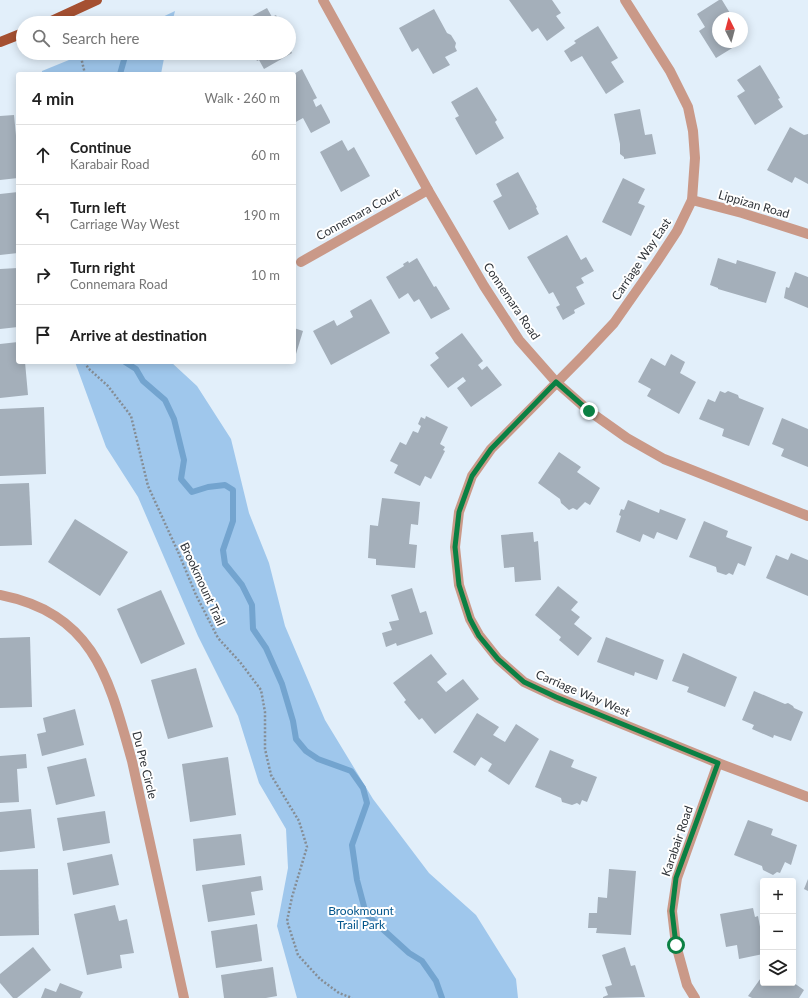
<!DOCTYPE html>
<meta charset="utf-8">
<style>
body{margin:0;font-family:Lato,sans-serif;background:#f6f6f6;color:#222}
.controls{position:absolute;right:12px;bottom:12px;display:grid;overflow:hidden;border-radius:4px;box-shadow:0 2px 10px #0003}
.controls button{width:36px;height:36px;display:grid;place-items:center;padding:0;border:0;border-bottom:1px solid #e0e0e0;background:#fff;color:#222;font:20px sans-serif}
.compass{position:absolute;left:712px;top:12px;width:36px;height:36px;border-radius:50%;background:#fff;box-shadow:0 2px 10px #0003;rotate:354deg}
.stop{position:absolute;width:12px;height:12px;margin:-9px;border:3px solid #0b8043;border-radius:50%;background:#fff}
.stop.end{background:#0b8043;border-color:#fff;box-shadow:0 1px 4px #0008}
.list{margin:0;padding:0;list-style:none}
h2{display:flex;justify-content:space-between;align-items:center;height:52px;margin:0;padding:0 16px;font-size:17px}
h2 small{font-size:13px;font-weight:400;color:#767676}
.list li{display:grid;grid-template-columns:26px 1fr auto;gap:12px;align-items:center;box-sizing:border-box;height:60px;padding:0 16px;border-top:1px solid #e0e0e0}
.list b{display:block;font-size:15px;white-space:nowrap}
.list p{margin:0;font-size:13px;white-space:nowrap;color:#767676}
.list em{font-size:13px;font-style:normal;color:#767676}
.icon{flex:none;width:22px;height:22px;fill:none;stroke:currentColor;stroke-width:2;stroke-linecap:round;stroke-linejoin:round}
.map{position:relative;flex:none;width:808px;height:998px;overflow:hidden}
.search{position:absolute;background:#fff;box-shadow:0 2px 10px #0003;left:16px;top:16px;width:280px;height:44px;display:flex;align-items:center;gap:10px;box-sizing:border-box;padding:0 14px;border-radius:22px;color:#767676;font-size:15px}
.panel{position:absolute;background:#fff;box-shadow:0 2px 10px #0003;left:16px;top:72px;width:280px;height:292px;border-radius:4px}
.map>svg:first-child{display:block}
.green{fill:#9fc7ec}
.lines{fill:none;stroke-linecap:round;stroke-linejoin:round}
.stream{stroke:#73a4cf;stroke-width:6}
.building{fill:#a4afba}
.path{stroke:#858d95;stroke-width:2.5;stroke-dasharray:2 2;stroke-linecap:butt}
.street{stroke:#ca9988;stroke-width:10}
.primary{stroke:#a55031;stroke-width:10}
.route{stroke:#0b8043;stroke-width:5}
.labels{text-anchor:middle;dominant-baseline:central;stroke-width:4;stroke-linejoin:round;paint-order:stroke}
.street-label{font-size:12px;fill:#2f3338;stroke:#fff}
.park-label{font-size:12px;fill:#03568c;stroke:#fff}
</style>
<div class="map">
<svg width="808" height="998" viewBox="0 0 808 998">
<rect width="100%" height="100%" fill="#e2effa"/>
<!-- green -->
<g class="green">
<path d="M175,11L172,23H150Z"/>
<path d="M86,53H165L161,74H42V71Z"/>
<path d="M75,362H171L197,386L231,439L249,513L269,563L285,626L325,720L373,799L429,873L476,915L516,979L518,998H297L277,926L288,868L286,829L259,783L238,716L198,636L138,497L106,447Z"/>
</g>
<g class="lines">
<!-- stream -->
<g class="stream">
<path d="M134,23L135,19"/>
<path d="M120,74L126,53"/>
<path d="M125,362L136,369L143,381L165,400L174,419L184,460L181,479L192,492L208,487L225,485L233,490V521L223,550L225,564L242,585L252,605L253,629L266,648L282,684L293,721L296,739L306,751L318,759L351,771L363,788L367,803L352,845L357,880L366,914L409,953L422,961L436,981L442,998"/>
</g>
</g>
<!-- building -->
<g class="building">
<path d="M509,0H552L561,13L556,16L565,28L547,41L538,28L532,32Z"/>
<path d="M719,0H722L733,18H718V42H742L716,58L699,31L705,27L697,14Z"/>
<path d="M267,8L272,17L276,15L280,23H239Z"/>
<path d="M434,9L447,33L451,35L456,43L455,47L457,51L445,57L450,65L433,74L418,48L412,52L399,28Z"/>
<path d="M598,26L618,58L611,62L624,82L606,94L582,56L571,62L564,51L576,43L574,41Z"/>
<path d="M289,47L292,53L264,69L259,60L257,61L253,53H289Z"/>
<path d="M760,65L780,98L778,99L783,107L755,125L737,96L745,91L737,80Z"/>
<path d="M302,69L317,98L313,100L316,107L321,104L330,121V123L311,133L303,118L294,123V74Z"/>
<path d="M477,87L497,120L495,122L504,138L476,155L455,118L459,116L451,102Z"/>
<path d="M640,109L645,135L652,134L656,154L624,159V157L620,154V144L614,114Z"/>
<path d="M14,115L18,156V178L0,180V116Z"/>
<path d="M790,127L804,135L808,134V184L795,177L792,183L767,170Z"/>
<path d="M342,140L348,151L354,147L370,176L341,192L320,152Z"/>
<path d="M518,172L537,207L536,208L539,214L509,230L493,201L502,196L496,184Z"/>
<path d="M623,178L645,189L638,203L645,206L631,236L602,222Z"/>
<path d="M18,192V253L0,255V194Z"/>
<path d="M567,235L581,260L586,257L594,271L581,278L584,283L576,287L585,304L574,310L575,313L563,320L556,307L560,305L553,292L549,294L527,257Z"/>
<path d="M417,258L434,287L436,286L450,309L431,319L419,299L414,302L408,293L399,299L386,277L404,266L403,264L408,261L409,263Z"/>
<path d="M718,258L736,264L737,260L776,272L766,303L718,289V288L710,285Z"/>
<path d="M18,268V327L0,329V269Z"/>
<path d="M795,272L808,277V308L784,298L786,287L789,288Z"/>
<path d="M371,299L390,333L331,365L313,331L334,320L337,326L353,317L350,311Z"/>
<path d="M294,328L303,331L296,354L294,353Z"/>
<path d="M462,333L483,361L478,365L482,370L487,366L502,385L471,407L457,388L466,381L463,377L448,388L430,365L439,358L435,353Z"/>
<path d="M18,342V362H25L28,395L0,398V344Z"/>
<path d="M671,354L685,362L680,373L696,382L679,414L647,396L651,389L638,382L651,358L665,366Z"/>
<path d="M720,391L725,393L728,391L738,395L739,398L764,408L749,446L722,436L724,429L699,419L708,399L715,402Z"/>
<path d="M44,407L46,474L0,476V409Z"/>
<path d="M426,416L448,427L440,444L445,447L443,450L445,451L431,479L425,476L420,486L394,473L398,465L390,461L400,442L406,445L413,431L418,433L421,426L418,424L421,417L425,419Z"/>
<path d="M782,418L808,429V467L781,456L784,449L772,444Z"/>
<path d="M559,452L581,467L577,472L600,488L590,505L585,502L577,510L573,508L569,510L561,503L560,499L538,483Z"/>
<path d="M29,483L32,545L0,546V484Z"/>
<path d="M382,498L420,502L418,525L411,524L409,544L417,545L415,568L376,565V559L368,558L370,525L378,526Z"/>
<path d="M628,500L659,513L660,509L686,519L677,540L657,532L654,539L643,534L640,542L616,532L621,516L619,515L621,509L624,510Z"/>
<path d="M75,519L128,552L100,596L48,562Z"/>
<path d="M704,521L728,531L726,537L752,547L745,566L738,563L733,575L729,573L726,575L717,572L716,567L689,557Z"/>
<path d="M533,532L534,542L538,541L541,580L515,582L514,567L504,568L501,535Z"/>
<path d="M791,553L808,560V596L766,578L776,555L788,560Z"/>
<path d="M558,586L578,602L571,610L580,617L574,624L592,638L578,656L559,640L561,637L535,615Z"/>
<path d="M412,588L420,613L426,611L433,634L397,646L396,643L386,647L382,633L392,630L389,622L399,620L391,595Z"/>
<path d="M161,590L185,644L141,664L117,609Z"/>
<path d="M30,637L32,707L0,708V638Z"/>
<path d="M606,637L664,660L657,680L635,672L634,676L597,662Z"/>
<path d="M683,653L737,677L725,707L687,692L689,687L672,681Z"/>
<path d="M431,654L447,674L437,682L446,692L463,679L479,699L435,734L422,718L419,720L404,702L406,700L393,683Z"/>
<path d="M196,668L213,727L168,739L151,680Z"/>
<path d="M754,691L785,704L788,703L793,706L794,708L803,712L791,741L774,735L773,738L752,729L754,725L742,720Z"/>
<path d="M75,709L84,745L42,756L37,734L46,732L43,718Z"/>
<path d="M477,713L499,727L493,735L505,742L516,724L539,739L509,785L488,771L492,764L481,757L475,766L453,752Z"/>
<path d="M550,750L574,760L571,767L597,777L587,802L582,800L580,805L577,803L572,805L562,802L561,798L535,787Z"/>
<path d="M26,754L27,768L17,769L19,802L0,803V756Z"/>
<path d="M228,757L236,815L190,822L182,764Z"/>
<path d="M86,758L95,796L56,805L47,767Z"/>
<path d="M31,809L35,848L0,852V812Z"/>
<path d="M105,811L110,843L63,851L57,818Z"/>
<path d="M748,820L773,829L771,835L797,845L791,865L785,862L780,873L777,872L773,875L763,870L762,866L734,855Z"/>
<path d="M241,834L245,865L196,871L193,839Z"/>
<path d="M112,854L119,885L73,895L67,863Z"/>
<path d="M38,869L39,935L0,936V870Z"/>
<path d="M609,869L636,871L631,935L596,933L597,928H588L589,913H597L598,897L607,898Z"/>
<path d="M261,876L263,890L251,892L255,915L208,922L202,885Z"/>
<path d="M808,879V891L804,889Z"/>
<path d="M115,905L119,921L127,919L134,953L120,955L122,968L87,975L74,914Z"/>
<path d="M753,908L755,917L758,916L763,943V954L739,959L737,945L726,947L720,914Z"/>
<path d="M257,924L262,961L216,968L211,931Z"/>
<path d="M33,947L51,970L17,998H13L0,983V974Z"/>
<path d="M625,947L631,966L635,965L645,997L603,998V997L608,995L605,987L612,985L602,955Z"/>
<path d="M273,967L277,996L266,998H224L221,975Z"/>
<path d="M763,975V983H794L804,990L799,998H752L748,996Z"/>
<path d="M60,983L83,992L80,998H41L45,988L56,992Z"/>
</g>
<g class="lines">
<!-- path -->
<g class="path">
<path d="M80,53L85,74"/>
<path d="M85,362L88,368L108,386L131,416L148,486L179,554L196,595L218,638L240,662L261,690L265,712V749L271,775L299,821L307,847L292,897L287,921L298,955L320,979L339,993L352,998"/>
</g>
<!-- street -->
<g class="street">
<path d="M323,0L428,190L484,286L519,340L556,382L589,411L627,438L664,459L808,516"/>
<path d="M625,0L670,71L688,107L693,131L695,158L692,200L677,231L656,263L614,323L583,356L491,449L472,476L459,512L455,547L459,585L470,619L479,635L498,659L524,682L556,697L718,763L808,797"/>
<path d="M692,200L742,213L808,234"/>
<path d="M301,262L428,190"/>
<path d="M0,595C95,614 109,679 132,761L184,998"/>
<path d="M695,998L687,985L676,945L672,911L677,878L718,763"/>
</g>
<!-- primary -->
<g class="primary">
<path d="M47,23L97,0"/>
<path d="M0,42L23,33"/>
</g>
</g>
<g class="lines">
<!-- route -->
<path class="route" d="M589,411L556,382L491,449L472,476L459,512L455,547L459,585L470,619L479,636L498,659L524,682L556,697L718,763L676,878L672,911L676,945"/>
</g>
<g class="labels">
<!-- street labels -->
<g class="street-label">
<text transform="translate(754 204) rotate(16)">Lippizan Road</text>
<text transform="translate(358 214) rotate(-29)">Connemara Court</text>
<text transform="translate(641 259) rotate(-56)">Carriage Way East</text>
<text transform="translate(512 301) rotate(56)">Connemara Road</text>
<text transform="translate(203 584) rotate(65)">Brookmount Trail</text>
<text transform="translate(583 693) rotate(23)">Carriage Way West</text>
<text transform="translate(145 765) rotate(76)">Du Pre Circle</text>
<text transform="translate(677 841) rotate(-71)">Karabair Road</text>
</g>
<!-- park labels -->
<g class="park-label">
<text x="361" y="910">Brookmount<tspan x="361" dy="14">Trail Park</tspan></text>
</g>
</g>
</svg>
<div class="controls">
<button>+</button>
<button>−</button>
<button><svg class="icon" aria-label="layers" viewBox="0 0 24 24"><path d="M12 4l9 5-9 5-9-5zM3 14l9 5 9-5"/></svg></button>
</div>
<svg class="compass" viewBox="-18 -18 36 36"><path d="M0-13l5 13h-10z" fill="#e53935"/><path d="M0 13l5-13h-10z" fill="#767676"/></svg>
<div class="stop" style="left:676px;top:945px"></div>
<div class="stop end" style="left:589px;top:411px"></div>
<div class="search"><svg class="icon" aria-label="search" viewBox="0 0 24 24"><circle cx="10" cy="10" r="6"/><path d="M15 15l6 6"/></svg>Search here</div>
<section class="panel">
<h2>4 min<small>Walk · 260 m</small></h2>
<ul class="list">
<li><svg class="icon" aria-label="ahead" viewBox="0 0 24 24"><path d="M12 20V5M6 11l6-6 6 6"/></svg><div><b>Continue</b><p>Karabair Road</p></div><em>60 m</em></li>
<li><svg class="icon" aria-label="left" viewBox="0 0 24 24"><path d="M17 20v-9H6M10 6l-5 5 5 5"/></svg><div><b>Turn left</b><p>Carriage Way West</p></div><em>190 m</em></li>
<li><svg class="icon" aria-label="right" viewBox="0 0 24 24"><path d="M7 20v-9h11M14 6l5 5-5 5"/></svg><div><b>Turn right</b><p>Connemara Road</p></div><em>10 m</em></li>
<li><svg class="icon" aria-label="arrive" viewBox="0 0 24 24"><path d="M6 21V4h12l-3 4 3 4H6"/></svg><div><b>Arrive at destination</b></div></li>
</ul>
</section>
</div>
